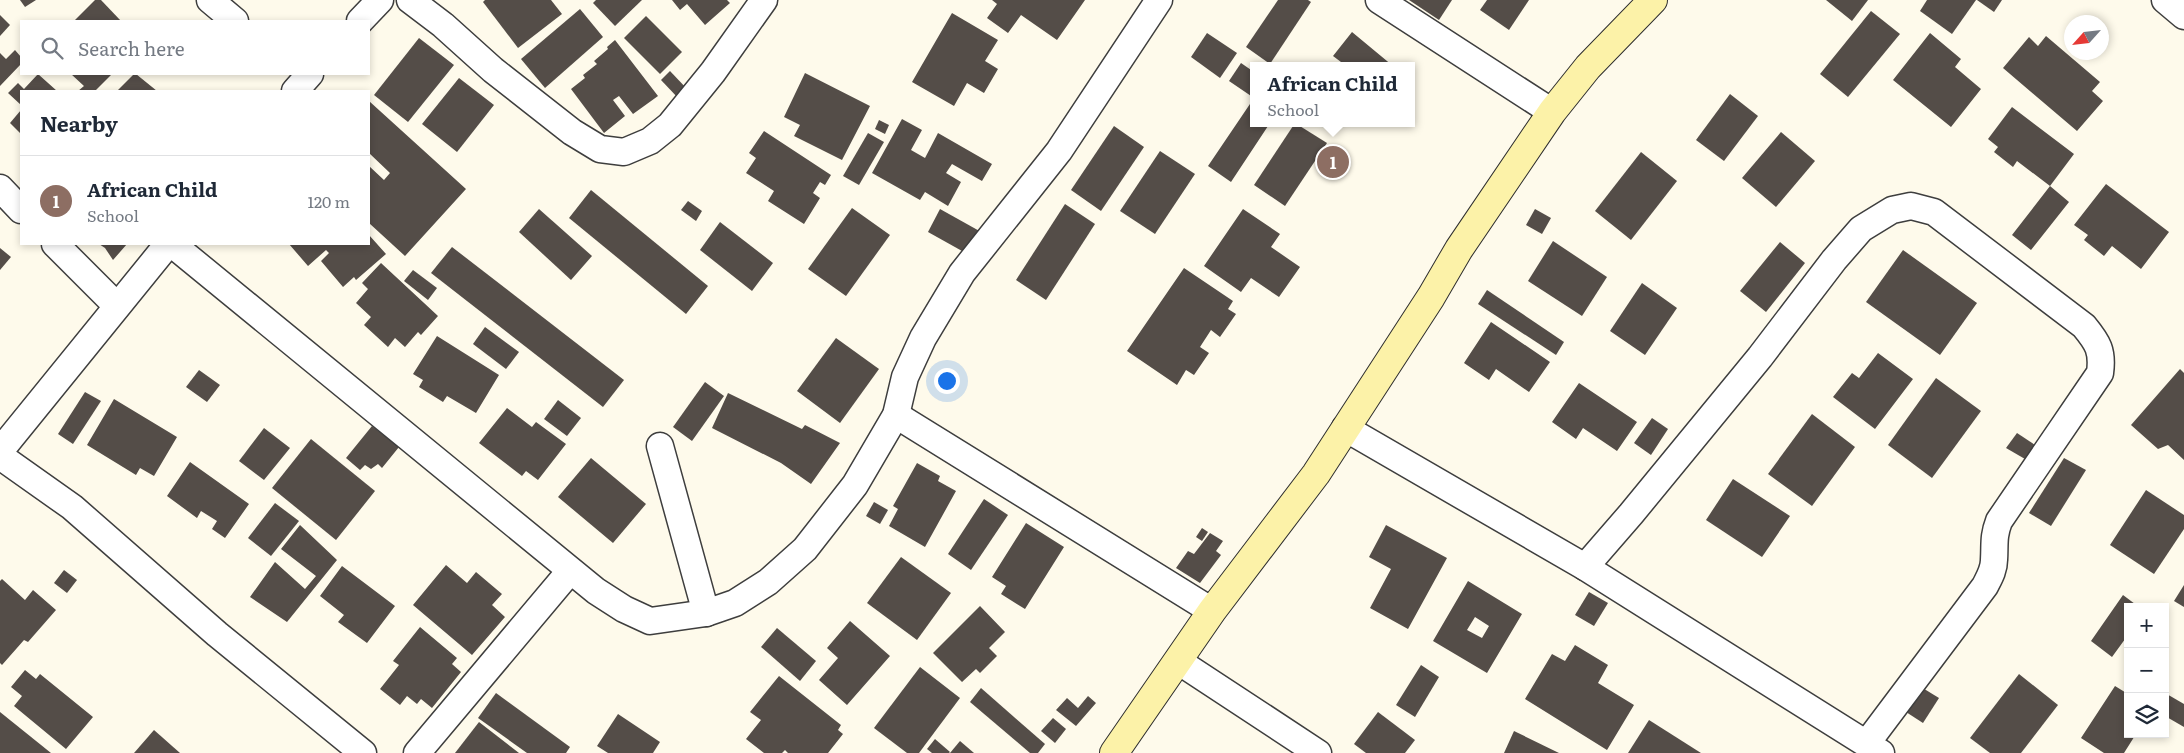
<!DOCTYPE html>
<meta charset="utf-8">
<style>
body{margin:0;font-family:Literata,serif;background:#f6f6f7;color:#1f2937}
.controls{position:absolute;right:15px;bottom:15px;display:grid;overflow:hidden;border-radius:0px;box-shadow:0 2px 8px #0003}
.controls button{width:45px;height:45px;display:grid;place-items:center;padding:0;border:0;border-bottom:1px solid #e0e1e3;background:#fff;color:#1f2937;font:25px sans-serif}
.compass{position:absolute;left:2064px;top:15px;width:45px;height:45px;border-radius:50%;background:#fff;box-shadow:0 2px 8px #0003;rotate:243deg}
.you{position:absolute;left:946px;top:380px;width:18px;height:18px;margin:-12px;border:4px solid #fff;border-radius:50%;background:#1a73e8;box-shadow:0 0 0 8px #1a73e833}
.badge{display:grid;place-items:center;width:32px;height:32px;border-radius:50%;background:#b52a31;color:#fff;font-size:16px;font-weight:700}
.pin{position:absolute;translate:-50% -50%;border:2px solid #fff;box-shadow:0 1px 5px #0006}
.popup{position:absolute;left:1250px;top:62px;width:165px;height:65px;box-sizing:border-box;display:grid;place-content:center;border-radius:0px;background:#fff;filter:drop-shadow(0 1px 4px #0005);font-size:16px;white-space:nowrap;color:#747a83}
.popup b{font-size:19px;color:#1f2937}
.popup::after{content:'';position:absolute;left:50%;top:100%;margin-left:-10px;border:10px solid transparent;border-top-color:#fff}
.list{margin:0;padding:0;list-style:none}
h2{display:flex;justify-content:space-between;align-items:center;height:65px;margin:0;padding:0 20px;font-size:21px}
h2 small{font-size:16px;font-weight:400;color:#747a83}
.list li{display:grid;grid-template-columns:32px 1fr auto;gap:15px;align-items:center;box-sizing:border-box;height:90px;padding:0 20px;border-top:1px solid #e0e1e3}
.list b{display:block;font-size:19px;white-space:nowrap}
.list p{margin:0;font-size:16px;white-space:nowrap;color:#747a83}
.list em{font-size:16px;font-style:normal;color:#747a83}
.icon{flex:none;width:28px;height:28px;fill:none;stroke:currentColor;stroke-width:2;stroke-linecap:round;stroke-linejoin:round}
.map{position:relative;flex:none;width:2184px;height:753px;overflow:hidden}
.search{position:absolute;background:#fff;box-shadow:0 2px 8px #0003;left:20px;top:20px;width:350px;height:55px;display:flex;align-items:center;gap:12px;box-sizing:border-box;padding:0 18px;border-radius:0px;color:#747a83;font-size:19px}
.panel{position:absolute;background:#fff;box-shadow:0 2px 8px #0003;left:20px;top:90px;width:350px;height:155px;border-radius:0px}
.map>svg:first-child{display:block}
.building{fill:#544d48;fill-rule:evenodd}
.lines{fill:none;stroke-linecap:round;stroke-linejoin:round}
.street-casing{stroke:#3e3e3e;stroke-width:29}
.secondary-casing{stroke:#2d2d2d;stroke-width:30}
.street{stroke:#fff;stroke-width:26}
.secondary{stroke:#fcf2a8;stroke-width:28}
</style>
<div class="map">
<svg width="2184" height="753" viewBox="0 0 2184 753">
<rect width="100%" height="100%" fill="#fefaeb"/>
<!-- building -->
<g class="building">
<path d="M20,0H36L25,7Z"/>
<path d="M95,0H101L121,21H74Z"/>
<path d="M485,0H551L562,14L518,48L483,2Z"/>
<path d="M596,0H642L615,26L593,3Z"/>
<path d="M672,0H727L730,3L705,25L687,4L680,10Z"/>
<path d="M992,0H1085L1057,40L1021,15L1008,33L987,18L997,4Z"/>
<path d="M1278,0H1308L1311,2L1270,64L1246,47Z"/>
<path d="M1409,0H1452L1439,20Z"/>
<path d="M1487,0H1529L1509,30L1480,10Z"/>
<path d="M1826,0H1868L1852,21Z"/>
<path d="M1927,0H1976L1952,34L1920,11Z"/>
<path d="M1977,0H2002L1994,12Z"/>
<path d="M580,9L603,37L545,88L521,59Z"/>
<path d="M1871,11L1900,34L1848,97L1820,74Z"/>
<path d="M952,13L998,40L985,61L998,69L984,93L967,83L954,106L912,82Z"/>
<path d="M0,15L10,25L0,36Z"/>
<path d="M646,16L682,52L660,74L624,38Z"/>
<path d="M1352,32L1393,66H1337L1341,62L1333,56Z"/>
<path d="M1207,33L1237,53L1220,78L1191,57Z"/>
<path d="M1930,33L1961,59L1955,67L1981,89L1951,127L1893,80Z"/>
<path d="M2046,36L2100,82L2092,91L2103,101L2077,131L2003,68L2029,37L2038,46Z"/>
<path d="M419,38L454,65L408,122L374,95Z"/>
<path d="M615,40L658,96L633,114L619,96L613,100L625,116L604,133L571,89L585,78L583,75L597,64L594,61L608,49L607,47Z"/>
<path d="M15,50L21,57V64L0,86V53L6,59Z"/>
<path d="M1241,63L1254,72V98L1229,81Z"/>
<path d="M670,71L688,90L679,99L661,80Z"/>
<path d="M805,73L870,106L842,160L794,136L800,125L784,117Z"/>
<path d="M38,74L57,91H21V105L8,93L18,83L24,89Z"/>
<path d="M71,74H112L95,91H78L84,86Z"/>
<path d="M134,74H136L157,91H117Z"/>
<path d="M459,78L494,105L457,152L422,124Z"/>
<path d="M1730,94L1758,116L1724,161L1696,140Z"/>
<path d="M369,101L466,189L405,256L369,223V166L384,180L390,173L369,153Z"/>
<path d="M1252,101L1254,102V123H1270L1231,182L1208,166Z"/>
<path d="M2012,107L2074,154L2050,186L2069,202L2031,250L2012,235L2050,186L2017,161L2013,167L1994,152L1998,147L1988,139Z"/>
<path d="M21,110V134L10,123Z"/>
<path d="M902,119L922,130L911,150L925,158L938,133L992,164L982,181L952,164L946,173L961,182L948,206L925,192L920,200L872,173Z"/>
<path d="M879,120L889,125L885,134L875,129Z"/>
<path d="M1295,123L1327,143L1285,206L1254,185Z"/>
<path d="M1114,126L1144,147L1101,211L1071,190Z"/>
<path d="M764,131L831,175L825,185L820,182L813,193L820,198L804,224L768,201L774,191L746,173L756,158L749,153Z"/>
<path d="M1781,132L1815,161L1776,207L1742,178Z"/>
<path d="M868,133L884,142L859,185L843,176Z"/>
<path d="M1160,151L1195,174L1155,234L1120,211Z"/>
<path d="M1641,152L1677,181L1631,240L1595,211Z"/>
<path d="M2106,184L2169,232L2141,269L2112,246L2104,256L2084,240L2088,235L2074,225Z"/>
<path d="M591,190L708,286L686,314L569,218Z"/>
<path d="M688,201L702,211L696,221L681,210Z"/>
<path d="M1065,204L1095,224L1046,300L1016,280Z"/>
<path d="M852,208L890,235L846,296L808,269Z"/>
<path d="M539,209L592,256L571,280L519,232Z"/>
<path d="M940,209L983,233L971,256L928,232Z"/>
<path d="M1243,209L1280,234L1271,247L1300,267L1279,297L1251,278L1241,292L1204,266Z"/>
<path d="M1535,209L1551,218L1542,234L1526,225Z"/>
<path d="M720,222L773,263L752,291L700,250Z"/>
<path d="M369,235L386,254L356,280L354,277L343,287L321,261L329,253L326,250L308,266L289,244H369Z"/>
<path d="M1553,241L1607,277L1582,316L1528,281Z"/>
<path d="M1780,242L1805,263L1766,312L1740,291Z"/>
<path d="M99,244H127L113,260L105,248Z"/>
<path d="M452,247L624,380L603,407L431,273Z"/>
<path d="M0,248L11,257L0,270Z"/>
<path d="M1903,250L1977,303L1940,355L1866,302Z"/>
<path d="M381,263L438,316L421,335L418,332L405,347L395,338L388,347L364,325L371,317L356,303L368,289L362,283Z"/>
<path d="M1184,268L1233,301L1228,309L1236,314L1220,337L1211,330L1200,347L1209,353L1194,375L1186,370L1177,385L1127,351Z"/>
<path d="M413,270L437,288L428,300L404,281Z"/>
<path d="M1642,283L1677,308L1645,355L1610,331Z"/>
<path d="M1487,290L1564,342L1556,355L1478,304Z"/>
<path d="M1491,322L1550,362L1529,392L1496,369L1489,380L1464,363Z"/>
<path d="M485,327L519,352L506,369L473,344Z"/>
<path d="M437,336L499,375L476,413L447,396L443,402L419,387L423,380L413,374Z"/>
<path d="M836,338L879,369L840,423L797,391Z"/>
<path d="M1878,353L1913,379L1875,429L1833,397L1852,373L1859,378Z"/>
<path d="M2180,369L2184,373V460L2168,445L2158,449L2131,425Z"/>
<path d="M199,370L220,385L207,402L186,387Z"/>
<path d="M1936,378L1981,411L1932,478L1888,445Z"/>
<path d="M705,382L724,396L692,441L673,427Z"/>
<path d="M1579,383L1637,422L1617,451L1583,428L1576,439L1552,422Z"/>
<path d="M85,392L101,401L73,444L58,434Z"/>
<path d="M728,393L802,429L805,425L840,443L811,484L781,463L712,428Z"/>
<path d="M114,399L177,437L154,476L140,468L136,475L87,445Z"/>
<path d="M558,400L581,418L567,436L544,419Z"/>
<path d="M507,408L532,427L536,422L566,444L538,480L526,471L522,476L479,443Z"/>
<path d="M1812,414L1855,447L1812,506L1768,474Z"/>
<path d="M1652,418L1668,429L1651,455L1634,443Z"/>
<path d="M372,426L399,447L382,468L378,464L371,469L365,465L360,470L346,458Z"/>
<path d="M264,428L290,448L264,480L239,461Z"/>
<path d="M2017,433L2035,445L2025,459L2006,448Z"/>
<path d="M311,439L375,491L336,540L272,488Z"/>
<path d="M591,458L646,504L613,543L558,497Z"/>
<path d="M2064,458L2086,470L2051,526L2029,513Z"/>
<path d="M190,462L249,504L225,538L212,529L217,521L201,511L197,518L167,496Z"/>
<path d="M917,463L940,476L938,481L956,491L925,547L889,526L898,509L893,506Z"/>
<path d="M1733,479L1790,516L1762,557L1706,520Z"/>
<path d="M2146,490L2184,515V529L2154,574L2110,545Z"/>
<path d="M984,499L1008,515L971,570L948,554Z"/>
<path d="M874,502L888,510L880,524L866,516Z"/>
<path d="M275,503L299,521L271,556L248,538Z"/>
<path d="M1026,523L1064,547L1025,609L1001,594L1006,586L992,577Z"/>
<path d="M300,525L337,560L287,622L250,597L275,562L305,589L316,576L281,549Z"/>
<path d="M1386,525L1447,558L1408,629L1370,608L1391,569L1369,557Z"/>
<path d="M1202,528L1208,532L1202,541L1196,537Z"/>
<path d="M1210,533L1223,541L1216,551L1221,555L1200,583L1176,568L1188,551L1194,554Z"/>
<path d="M901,557L951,593L917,640L867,603Z"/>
<path d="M446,565L467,583L476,572L502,594L492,605L505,617L472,655L413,605Z"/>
<path d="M342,566L395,606L367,643L338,622L344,615L320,596Z"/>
<path d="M64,570L77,580L67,593L54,583Z"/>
<path d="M2,579L25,600L33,590L56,610L28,642L24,640L2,665L0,663V581Z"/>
<path d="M1468,581L1522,614L1487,673L1433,641ZM1475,617L1489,626L1482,638L1467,630Z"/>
<path d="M2184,585V607L2174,601Z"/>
<path d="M1589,592L1608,603L1594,626L1575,615Z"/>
<path d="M2123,595L2139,607H2128V635L2112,657L2091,641Z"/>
<path d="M980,606L1005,632L989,648L997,656L980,673L976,669L962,682L933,653Z"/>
<path d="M850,621L890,656L847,705L819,680L838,658L827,648Z"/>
<path d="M420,627L457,658L452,664L461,672L432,708L421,699L417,704L407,696L400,705L380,689L399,665L393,661Z"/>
<path d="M777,628L816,661L800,681L761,647Z"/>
<path d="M1575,645L1608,665L1598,683L1634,705L1607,750L1525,699L1552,654L1565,661Z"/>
<path d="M1421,665L1439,677L1415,717L1396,705Z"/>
<path d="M920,667L960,698L919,753H907L874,728Z"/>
<path d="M25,670L36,679L40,674L93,717L66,749L14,706L22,696L11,687Z"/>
<path d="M2019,674L2058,705L2021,753H1990L1970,738Z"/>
<path d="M779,676L841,725L838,730L843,734L828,753H788L785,750L782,753H764L746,739L761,720L750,712Z"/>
<path d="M2115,686L2128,694V734H2136L2124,753H2104L2081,738Z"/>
<path d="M1921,687L1939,698L1923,723L1906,712Z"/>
<path d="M981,688L1045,744L1038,753H1030L970,702Z"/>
<path d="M496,693L570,747L566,753H527L478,718Z"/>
<path d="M2165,693L2184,704V727L2165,716Z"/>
<path d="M1088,696L1096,703L1076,726L1056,710L1067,698L1078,708Z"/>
<path d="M0,712L51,753H0Z"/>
<path d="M1378,712L1415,740L1405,753H1366L1354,744Z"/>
<path d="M618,714L660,742L653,753H608L597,746Z"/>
<path d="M1053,718L1066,729L1055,743L1041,731Z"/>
<path d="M1649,720L1701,753H1628Z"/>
<path d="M479,722L519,753H455Z"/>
<path d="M154,730L180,753H134Z"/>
<path d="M1514,731L1559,753H1504Z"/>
<path d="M935,739L950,752L949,753H932L927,749Z"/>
<path d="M960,741L974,753H950Z"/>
</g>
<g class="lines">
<defs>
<g id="street">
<path d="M210,0L235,21"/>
<path d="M410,0L443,25L493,70L572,132L600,149L624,152L650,141L670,125L713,72L764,0"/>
<path d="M1379,0L1552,112"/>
<path d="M2165,0L2184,16"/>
<path d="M360,21L380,0"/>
<path d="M295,91L310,74"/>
<path d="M0,188L21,210"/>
<path d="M55,244L117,306"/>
<path d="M172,244L596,591L624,609L650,621L706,613L735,603L768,582L805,549L855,485L896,415L905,377L923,338L962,273L1059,151L1159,0"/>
<path d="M896,415L1212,611"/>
<path d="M1345,428L1585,567L1881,753"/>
<path d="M660,446L706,613"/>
<path d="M0,451L168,244"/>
<path d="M0,456L72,507L217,634L363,753"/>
<path d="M1585,567L1631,514L1760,357L1834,260L1861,229L1892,210L1911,206L1934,212L2084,326C2098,343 2103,351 2100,373L1999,521C1993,537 1995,544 1994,560C1994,570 1989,578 1985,586L1867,743"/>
<path d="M1178,661L1318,753"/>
<path d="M417,753L570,571"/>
</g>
<path id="secondary" d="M1114,753L1212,611L1316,474L1431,297L1459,249L1552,112L1588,67L1653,0"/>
</defs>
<!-- street casing -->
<use href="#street" class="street-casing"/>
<!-- secondary casing -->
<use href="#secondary" class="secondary-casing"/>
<!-- street -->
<use href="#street" class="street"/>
<!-- secondary -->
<use href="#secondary" class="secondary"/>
</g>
</svg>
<div class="controls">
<button>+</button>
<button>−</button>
<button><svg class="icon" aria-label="layers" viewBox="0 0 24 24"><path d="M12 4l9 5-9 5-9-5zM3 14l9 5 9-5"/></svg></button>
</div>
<svg class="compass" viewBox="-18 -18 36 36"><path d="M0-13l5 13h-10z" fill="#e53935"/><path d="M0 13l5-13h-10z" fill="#747a83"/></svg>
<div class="you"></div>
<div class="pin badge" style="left:1333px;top:162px;background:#8d6e63">1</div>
<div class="popup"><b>African Child</b>School</div>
<div class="search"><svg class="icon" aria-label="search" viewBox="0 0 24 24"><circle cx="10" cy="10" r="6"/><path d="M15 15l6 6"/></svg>Search here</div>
<section class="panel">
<h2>Nearby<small></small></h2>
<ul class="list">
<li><span class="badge" style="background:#8d6e63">1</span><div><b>African Child</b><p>School</p></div><em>120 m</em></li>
</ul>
</section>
</div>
